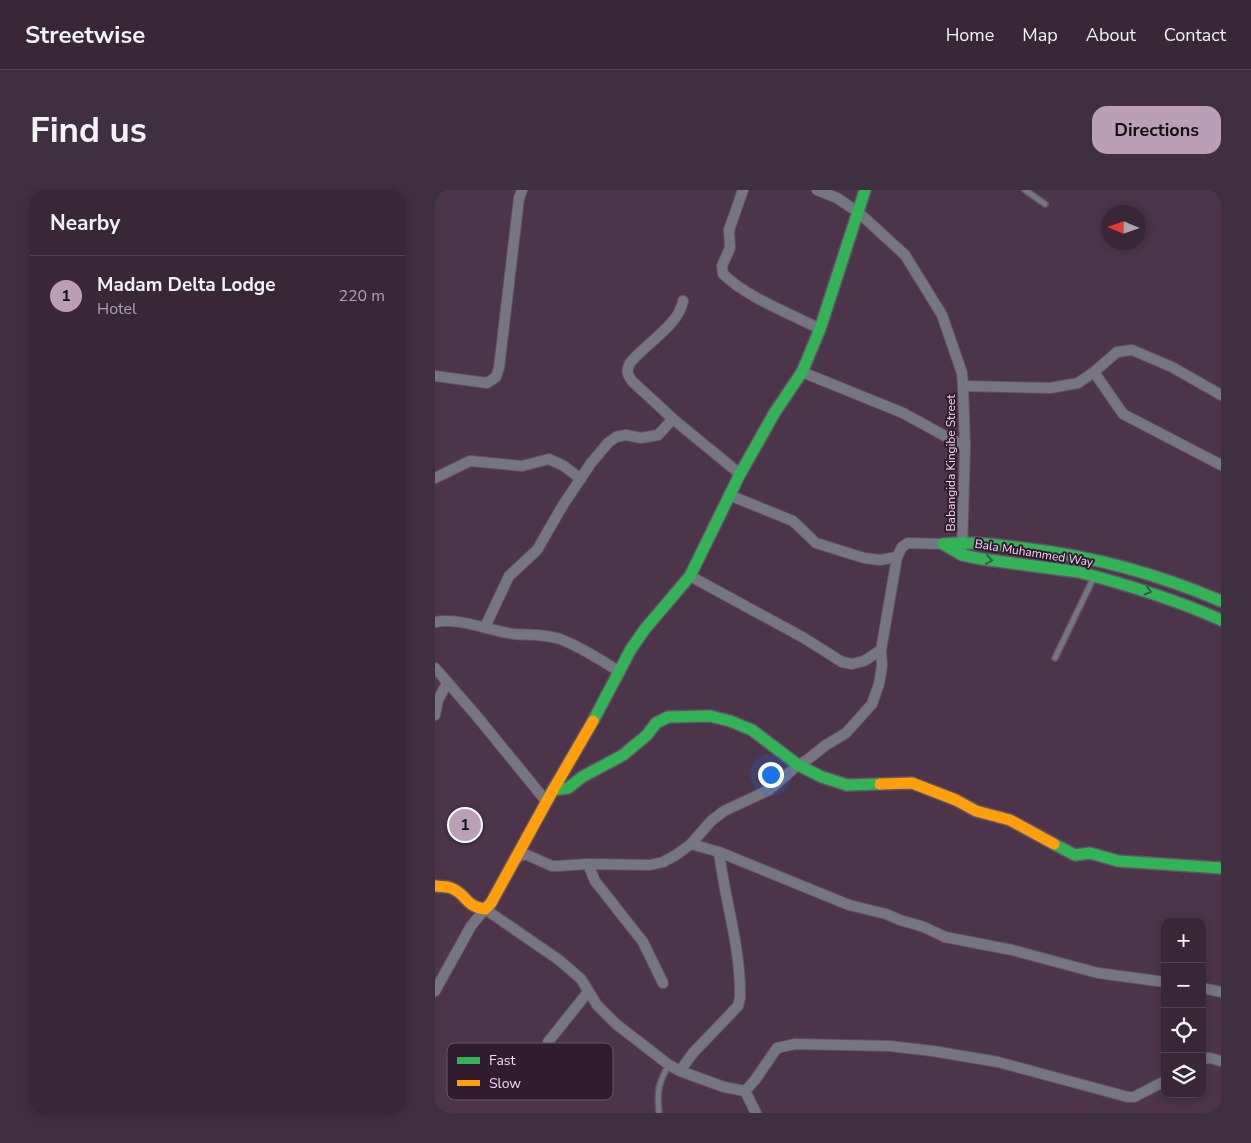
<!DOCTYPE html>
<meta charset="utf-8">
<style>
body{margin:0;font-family:"Nunito Sans",sans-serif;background:#402f40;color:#f1f3f6}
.controls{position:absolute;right:15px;bottom:15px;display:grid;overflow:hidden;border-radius:10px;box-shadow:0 2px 8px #0003}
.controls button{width:45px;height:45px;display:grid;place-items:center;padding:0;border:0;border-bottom:1px solid #534453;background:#392738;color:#f1f3f6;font:25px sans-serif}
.compass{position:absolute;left:666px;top:15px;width:45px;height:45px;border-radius:50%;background:#392738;box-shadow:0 2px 8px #0003;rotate:272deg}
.you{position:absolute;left:335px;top:584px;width:18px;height:18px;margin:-12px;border:4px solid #fff;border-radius:50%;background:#1a73e8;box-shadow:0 0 0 8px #1a73e833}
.badge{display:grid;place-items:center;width:32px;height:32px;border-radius:50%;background:#ba9fb7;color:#111;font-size:16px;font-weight:700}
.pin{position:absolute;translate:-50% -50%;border:2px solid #fff;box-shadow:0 1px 5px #0006}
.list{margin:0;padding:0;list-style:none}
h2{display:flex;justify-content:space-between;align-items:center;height:65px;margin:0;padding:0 20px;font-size:21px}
h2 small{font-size:16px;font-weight:400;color:#aba5ae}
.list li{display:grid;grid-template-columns:32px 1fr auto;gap:15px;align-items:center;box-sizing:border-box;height:80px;padding:0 20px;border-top:1px solid #534453}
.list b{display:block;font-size:19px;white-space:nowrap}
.list p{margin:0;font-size:16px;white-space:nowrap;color:#aba5ae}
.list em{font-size:16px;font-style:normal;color:#aba5ae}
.icon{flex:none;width:28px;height:28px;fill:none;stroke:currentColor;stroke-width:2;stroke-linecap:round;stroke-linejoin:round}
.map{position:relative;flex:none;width:786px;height:923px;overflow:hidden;border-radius:15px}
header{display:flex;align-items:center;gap:30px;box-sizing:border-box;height:70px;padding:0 25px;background:#392738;border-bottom:1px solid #534453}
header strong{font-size:24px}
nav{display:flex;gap:28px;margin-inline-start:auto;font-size:18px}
.intro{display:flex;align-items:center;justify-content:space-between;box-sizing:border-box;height:120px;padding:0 30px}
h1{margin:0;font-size:35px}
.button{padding:12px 22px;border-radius:15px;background:#ba9fb7;color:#111;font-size:18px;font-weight:700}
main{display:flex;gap:30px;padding:0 30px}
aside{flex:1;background:#392738;border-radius:15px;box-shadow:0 2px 8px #0003}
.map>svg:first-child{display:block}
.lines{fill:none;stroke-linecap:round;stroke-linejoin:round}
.lane-casing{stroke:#655164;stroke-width:8}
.street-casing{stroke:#655164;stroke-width:12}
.fast-casing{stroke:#655164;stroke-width:14}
.slow-casing{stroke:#655164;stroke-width:14}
.lane{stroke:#767683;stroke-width:5}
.street{stroke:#767683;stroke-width:10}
.fast{stroke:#30b455;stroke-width:11}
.slow{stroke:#ff9f0a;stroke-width:11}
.oneway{stroke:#316040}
.labels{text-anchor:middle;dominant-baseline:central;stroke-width:4;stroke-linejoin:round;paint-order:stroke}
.street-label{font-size:12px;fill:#f5d8f1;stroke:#311c2f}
.key{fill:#311c2f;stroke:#6c5469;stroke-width:1}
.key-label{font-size:14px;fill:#f5d8f1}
</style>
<header>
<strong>Streetwise</strong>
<nav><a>Home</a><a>Map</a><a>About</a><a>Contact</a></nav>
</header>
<div class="intro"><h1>Find us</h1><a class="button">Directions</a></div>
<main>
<aside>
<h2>Nearby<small></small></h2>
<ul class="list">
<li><span class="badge">1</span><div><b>Madam Delta Lodge</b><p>Hotel</p></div><em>220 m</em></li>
</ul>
</aside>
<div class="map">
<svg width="786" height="923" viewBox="0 0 786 923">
<rect width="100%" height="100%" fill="#4c344b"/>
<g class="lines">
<defs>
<g id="lane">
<path d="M590,0L610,14"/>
<path d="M620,468L659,387"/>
<path d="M224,923C222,902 223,893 234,875"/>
</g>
<g id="street">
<path d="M308,0L294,40L295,58L287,76L288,84C313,108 354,123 385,139"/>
<path d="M382,0L402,8L423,22L470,65L507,125L527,183L528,196L530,257L527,359"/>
<path d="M248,111C244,135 210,154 195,173C191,181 192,184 197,191L238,229L305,284"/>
<path d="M367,182L468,223L530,257"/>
<path d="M659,182L688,224L786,275"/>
<path d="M0,186L52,193L61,187L64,178L84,8L87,0"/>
<path d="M528,196L615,198L643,193L659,182L682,162L697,160L737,177L786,205"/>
<path d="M0,288L35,271L87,276L114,269L129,276L146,289"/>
<path d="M294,305L358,331L381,353L429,368L445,370L462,367"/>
<path d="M255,386L369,448L407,472L417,474L429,471L446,460"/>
<path d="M0,432C24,427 55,441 79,444C95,445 110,444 125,449C146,457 166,470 185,482"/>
<path d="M50,437L74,386L102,360L128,315L156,273L173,253L181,247L191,245L206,248L223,245L238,229"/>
<path d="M0,478L40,524L111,611"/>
<path d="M0,525L3,510L12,493"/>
<path d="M256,654L284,662L414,715L451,724L465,730L489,737L510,747L577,760L663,783L730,792"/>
<path d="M80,669L87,665H92L117,676H123L153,674L215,675L228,672L241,665L256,654L276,631L289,621L334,600L363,575L372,570L391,555L411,543L437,514L444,494L447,476L446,460L462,367L467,357L473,353L508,354"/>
<path d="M153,674L160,691L208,752L228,793"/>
<path d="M767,798L786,802"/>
<path d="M0,801L36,736L50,719L124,770L146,789L162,815L181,834L234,875L245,881L289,897L310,901"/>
<path d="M113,852L153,802"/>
<path d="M767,869L775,868L786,871"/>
<path d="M245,881L258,863L303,816L305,808C306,758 290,711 284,662"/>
<path d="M310,901L320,890L342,858L360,854L454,856L498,861L563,872L693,907H699L730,891"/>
<path d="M310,901L321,923"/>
</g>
<g id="fast">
<path d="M508,354L527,365L546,369L644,382C693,395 740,409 786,430"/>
<path d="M508,354C537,351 566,355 595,359C662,367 725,385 786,411"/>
<path d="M158,531L196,459L210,439L255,386L305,284L340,222L367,182L385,139L430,0"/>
<path d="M118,600L133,598L147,587L188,565L212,545L221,533L233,527L275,526L295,531L317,540L363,575L387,587L412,595L445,594"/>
<path d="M619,654L640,665L655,663L683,671L786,678"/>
</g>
<g id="slow">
<path d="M445,594L477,593L521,610L541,621L575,630L619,654"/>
<path d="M0,696C5,697 11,696 16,698C32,704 29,716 50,719L56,713L118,600L158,531"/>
</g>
</defs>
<!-- lane casing -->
<use href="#lane" class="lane-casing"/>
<!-- street casing -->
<use href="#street" class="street-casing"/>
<!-- fast casing -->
<use href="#fast" class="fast-casing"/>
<!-- slow casing -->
<use href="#slow" class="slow-casing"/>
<!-- lane -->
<use href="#lane" class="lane"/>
<!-- street -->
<use href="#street" class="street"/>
<!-- fast -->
<use href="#fast" class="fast"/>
<!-- slow -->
<use href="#slow" class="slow"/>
</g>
<!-- one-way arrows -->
<defs><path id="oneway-chevron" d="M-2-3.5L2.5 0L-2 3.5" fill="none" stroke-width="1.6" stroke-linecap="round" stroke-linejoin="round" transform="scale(1.25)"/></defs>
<g class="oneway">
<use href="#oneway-chevron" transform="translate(554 370) rotate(8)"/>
<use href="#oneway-chevron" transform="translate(713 401) rotate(15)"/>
</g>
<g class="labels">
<!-- street labels -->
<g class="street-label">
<text transform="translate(516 273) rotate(-90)">Babangida Kingibe Street</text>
<text transform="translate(599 363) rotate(9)">Bala Muhammed Way</text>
</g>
</g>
<!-- legend -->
<rect x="12" y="853" width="166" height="57" rx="8" class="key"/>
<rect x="22" y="867" width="23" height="7" fill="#30b455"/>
<rect x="22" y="890" width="23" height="6" fill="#ff9f0a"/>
<g class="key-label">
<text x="54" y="875">Fast</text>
<text x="54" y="898">Slow</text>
</g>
</svg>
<div class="controls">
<button>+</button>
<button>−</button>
<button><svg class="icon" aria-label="locate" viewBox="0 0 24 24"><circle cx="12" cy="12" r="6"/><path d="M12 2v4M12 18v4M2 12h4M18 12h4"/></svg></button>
<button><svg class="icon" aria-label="layers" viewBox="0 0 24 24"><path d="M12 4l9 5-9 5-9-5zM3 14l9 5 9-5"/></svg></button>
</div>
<svg class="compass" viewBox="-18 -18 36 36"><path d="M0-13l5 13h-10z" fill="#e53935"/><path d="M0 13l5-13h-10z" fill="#aba5ae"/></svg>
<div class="you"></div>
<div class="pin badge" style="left:30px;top:635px">1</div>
</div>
</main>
